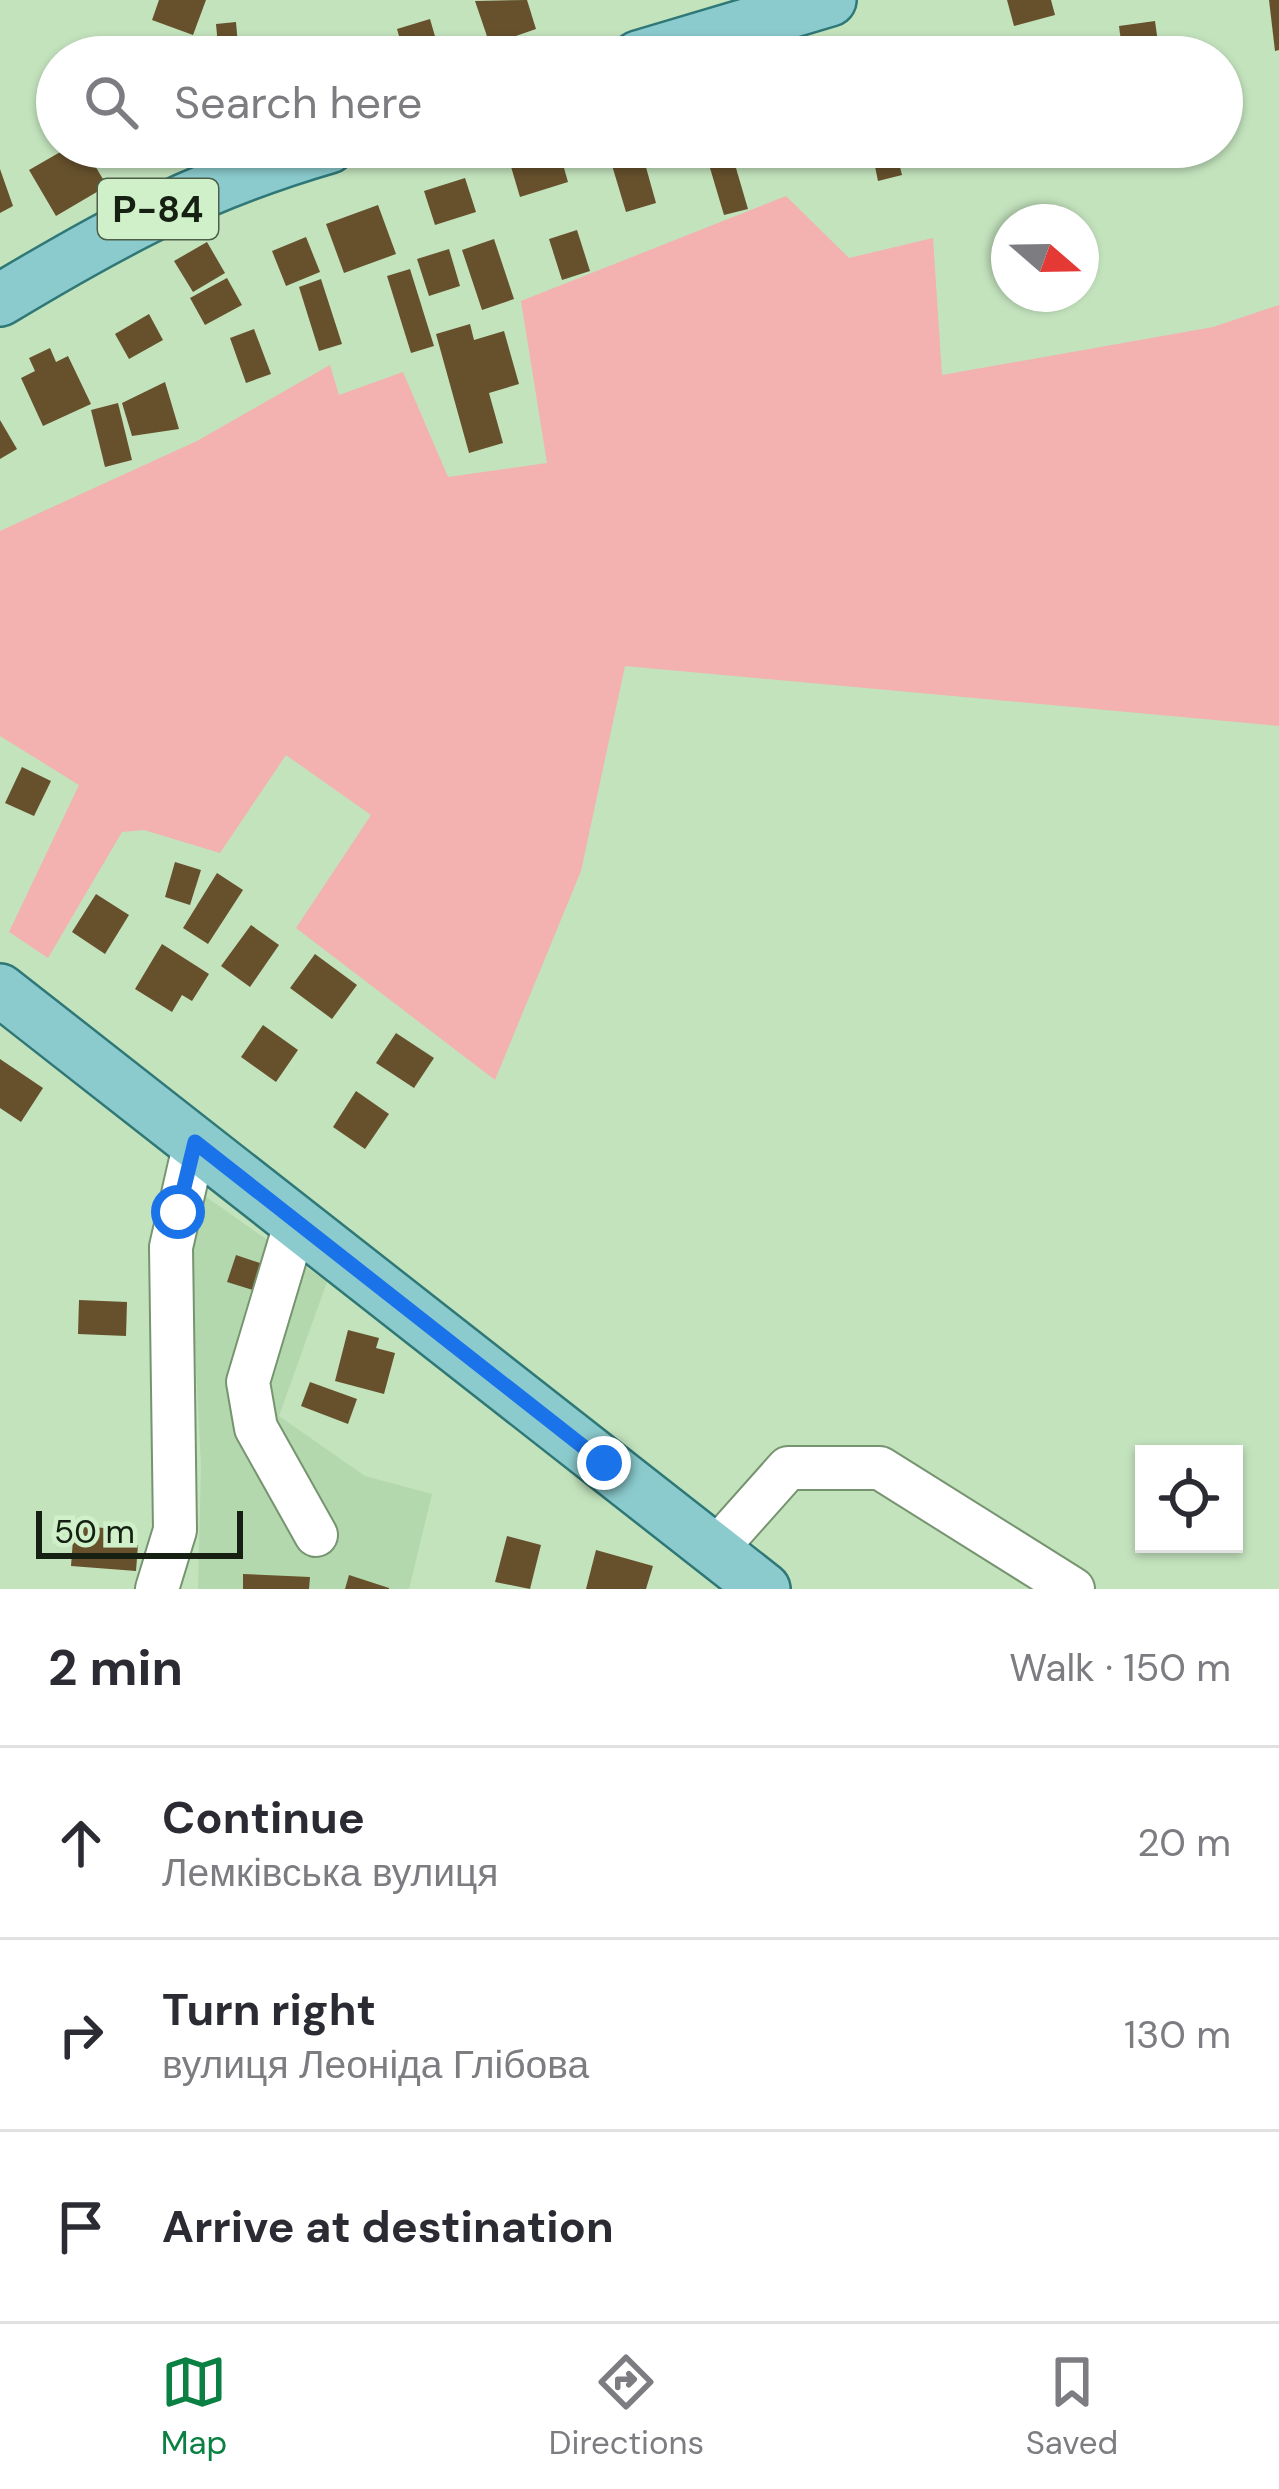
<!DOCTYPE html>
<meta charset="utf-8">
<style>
body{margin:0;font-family:"DM Sans",sans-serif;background:#f7f7f7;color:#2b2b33}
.controls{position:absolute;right:36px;bottom:36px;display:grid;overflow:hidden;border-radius:0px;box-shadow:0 3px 9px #0004}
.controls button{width:108px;height:108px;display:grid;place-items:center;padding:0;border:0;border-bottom:3px solid #e1e1e2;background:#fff;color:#2b2b33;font:60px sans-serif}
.compass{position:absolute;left:991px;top:204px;width:108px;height:108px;border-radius:50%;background:#fff;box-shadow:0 3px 9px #0004;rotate:110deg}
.scale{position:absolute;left:36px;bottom:30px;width:207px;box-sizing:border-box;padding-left:12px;border:6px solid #152012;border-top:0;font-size:33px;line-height:42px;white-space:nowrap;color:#152012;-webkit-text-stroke:9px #d0f0ca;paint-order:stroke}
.stop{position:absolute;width:36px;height:36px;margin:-27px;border:9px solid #1a73e8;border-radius:50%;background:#fff}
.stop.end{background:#1a73e8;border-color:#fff;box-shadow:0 3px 12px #0008}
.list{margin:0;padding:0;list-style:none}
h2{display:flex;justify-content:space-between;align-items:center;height:156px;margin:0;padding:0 48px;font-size:51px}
h2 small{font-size:39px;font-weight:400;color:#7c7c81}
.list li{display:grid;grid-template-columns:78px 1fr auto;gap:36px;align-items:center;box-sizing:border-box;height:192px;padding:0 48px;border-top:3px solid #e1e1e2}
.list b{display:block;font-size:45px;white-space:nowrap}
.list p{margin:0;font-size:39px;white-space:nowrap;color:#7c7c81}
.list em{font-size:39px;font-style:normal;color:#7c7c81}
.icon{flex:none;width:66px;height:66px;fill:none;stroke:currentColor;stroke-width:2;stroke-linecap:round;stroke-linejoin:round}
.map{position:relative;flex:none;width:1279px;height:1589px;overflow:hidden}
.search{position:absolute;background:#fff;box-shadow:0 3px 9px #0004;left:36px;right:36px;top:36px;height:132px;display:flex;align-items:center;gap:30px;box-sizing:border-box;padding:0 42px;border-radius:66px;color:#7c7c81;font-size:45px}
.sheet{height:732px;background:#fff}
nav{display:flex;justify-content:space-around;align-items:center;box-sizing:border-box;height:168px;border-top:3px solid #e1e1e2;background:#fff;font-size:33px;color:#7c7c81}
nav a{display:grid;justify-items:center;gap:6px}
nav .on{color:#0b8043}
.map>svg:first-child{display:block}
.built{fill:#b4d8ad}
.green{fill:#f3b1af}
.building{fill:#66512c}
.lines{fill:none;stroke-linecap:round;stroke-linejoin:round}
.minor-casing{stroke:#779471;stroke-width:46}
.major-casing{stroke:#2f7877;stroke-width:56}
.minor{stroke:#fff;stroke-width:42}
.major{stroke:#8bcbce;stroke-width:51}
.route{stroke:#1a73e8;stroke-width:15}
.labels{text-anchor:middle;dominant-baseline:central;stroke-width:12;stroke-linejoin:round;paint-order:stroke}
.shield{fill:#d0f0ca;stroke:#4d5e49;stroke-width:3}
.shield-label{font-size:36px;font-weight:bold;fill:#152012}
</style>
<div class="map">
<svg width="1279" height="1589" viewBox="0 0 1279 1589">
<rect width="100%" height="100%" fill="#c3e3bd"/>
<!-- built -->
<path class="built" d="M205,1196L327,1282L279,1416L365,1476L432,1494L409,1589H198L201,1465L190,1249Z"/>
<!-- green -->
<path class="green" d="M786,196L849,258L933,238L942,375L1213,327L1279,305V726L625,666L581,871L495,1080L296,928L371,815L286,755L220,853L144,830L122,832L48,958L9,932L79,785L0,736V531L197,441L330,365L339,395L403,372L448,477L547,463L521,301Z"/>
<!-- building -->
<g class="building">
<path d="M159,0H206L193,35L152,20Z"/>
<path d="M527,0L536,29L490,45L475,1Z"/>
<path d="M1007,0H1051L1055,15L1014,26Z"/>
<path d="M1269,0H1279V50L1275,51Z"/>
<path d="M430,19L441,57H405L397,29Z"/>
<path d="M1155,21L1160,57H1123L1119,26Z"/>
<path d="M236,22L239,57H219L216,24Z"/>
<path d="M861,38L867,57H820L818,50Z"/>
<path d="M1065,41L1068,57H1038L1036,45Z"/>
<path d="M69,147H84L107,186L56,216L29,170Z"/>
<path d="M558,147L568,182L520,197L509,160Z"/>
<path d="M871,147H895L902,175L878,181Z"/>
<path d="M731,151L748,209L724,215L707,158Z"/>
<path d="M642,153L656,203L626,212L611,162Z"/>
<path d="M0,169L13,206L0,213Z"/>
<path d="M465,178L476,212L435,225L424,191Z"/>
<path d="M378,205L396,254L344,273L326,224Z"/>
<path d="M577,230L590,271L562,280L549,239Z"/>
<path d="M306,237L320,272L286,286L272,251Z"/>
<path d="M494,239L514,299L482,310L462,250Z"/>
<path d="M207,242L225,273L193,292L174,261Z"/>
<path d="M449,249L460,286L429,296L417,259Z"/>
<path d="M410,269L434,346L411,353L387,276Z"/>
<path d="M227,278L242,305L205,325L190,298Z"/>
<path d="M321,279L342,344L319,351L299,287Z"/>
<path d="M149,314L163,340L129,359L115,334Z"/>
<path d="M470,324L474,340L504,331L519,384L489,393L503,443L469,453L436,334Z"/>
<path d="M254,329L271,374L246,383L230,338Z"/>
<path d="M50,348L56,362L68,356L91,404L43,426L21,378L35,371L29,358Z"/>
<path d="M165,382L179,429L132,436L122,403Z"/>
<path d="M118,403L132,460L105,467L91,410Z"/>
<path d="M0,420L17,449L0,459Z"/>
<path d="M22,767L51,781L34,816L5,803Z"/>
<path d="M175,862L201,870L190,905L165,897Z"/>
<path d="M217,873L243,890L208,944L183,928Z"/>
<path d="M96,894L129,915L105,954L72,932Z"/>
<path d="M251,925L279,945L250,987L221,966Z"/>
<path d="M162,944L209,974L192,1001L182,995L172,1012L135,989Z"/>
<path d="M315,954L357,985L332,1019L290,988Z"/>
<path d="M263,1025L298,1050L276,1082L241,1057Z"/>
<path d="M396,1033L434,1058L414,1088L376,1063Z"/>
<path d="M0,1059L43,1088L21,1122L0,1108Z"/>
<path d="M356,1091L389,1114L365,1149L333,1127Z"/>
<path d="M236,1255L278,1269L269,1295L227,1282Z"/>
<path d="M79,1300L127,1302L126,1336L78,1334Z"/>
<path d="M348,1330L379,1338L376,1348L395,1353L384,1394L335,1381Z"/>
<path d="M310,1382L357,1399L348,1424L301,1406Z"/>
<path d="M74,1526L121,1529L120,1544L138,1545L136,1571L71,1566Z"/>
<path d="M507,1536L541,1545L530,1589L495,1582Z"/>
<path d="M596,1550L653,1566L646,1589H586Z"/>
<path d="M243,1574L310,1577L309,1589H243Z"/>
<path d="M349,1575L389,1588V1589H345Z"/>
</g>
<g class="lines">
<defs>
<g id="minor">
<path d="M297,1218L248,1382L256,1428L316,1535"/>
<path d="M715,1550L788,1468H880L1073,1589"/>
<path d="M157,1589L175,1530L171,1247L195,1142"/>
</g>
<g id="major">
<path d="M638,57L830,0"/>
<path d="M0,300C113,232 201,184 329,147"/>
<path d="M0,990L764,1589"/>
</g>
</defs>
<!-- minor casing -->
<use href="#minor" class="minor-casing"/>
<!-- major casing -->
<use href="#major" class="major-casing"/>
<!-- minor -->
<use href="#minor" class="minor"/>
<!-- major -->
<use href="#major" class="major"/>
</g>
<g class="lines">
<!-- route -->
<path class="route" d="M178,1212L195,1142L604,1463"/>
</g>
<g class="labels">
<!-- shield labels -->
<rect class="shield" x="98" y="179" width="120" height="60" rx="9"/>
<g class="shield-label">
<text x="158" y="209">Р-84</text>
</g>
</g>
</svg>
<div class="controls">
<button><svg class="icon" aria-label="locate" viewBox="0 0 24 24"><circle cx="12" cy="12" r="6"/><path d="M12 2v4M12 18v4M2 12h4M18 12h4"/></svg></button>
</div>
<svg class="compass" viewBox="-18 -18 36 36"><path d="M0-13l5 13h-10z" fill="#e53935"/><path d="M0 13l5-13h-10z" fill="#7c7c81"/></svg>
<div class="scale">50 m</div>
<div class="stop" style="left:178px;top:1212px"></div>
<div class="stop end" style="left:604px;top:1463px"></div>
<div class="search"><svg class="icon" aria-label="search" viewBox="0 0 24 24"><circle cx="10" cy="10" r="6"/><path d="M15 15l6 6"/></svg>Search here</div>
</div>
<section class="sheet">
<h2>2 min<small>Walk · 150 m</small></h2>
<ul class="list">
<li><svg class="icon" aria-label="ahead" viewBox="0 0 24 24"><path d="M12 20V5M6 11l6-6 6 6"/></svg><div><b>Continue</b><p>Лемківська вулиця</p></div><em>20 m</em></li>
<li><svg class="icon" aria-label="right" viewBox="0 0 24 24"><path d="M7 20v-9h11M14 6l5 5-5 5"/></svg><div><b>Turn right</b><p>вулиця Леоніда Глібова</p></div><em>130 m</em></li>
<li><svg class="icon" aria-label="arrive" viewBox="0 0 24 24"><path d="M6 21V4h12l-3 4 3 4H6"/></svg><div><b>Arrive at destination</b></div></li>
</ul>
</section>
<nav>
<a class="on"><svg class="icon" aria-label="map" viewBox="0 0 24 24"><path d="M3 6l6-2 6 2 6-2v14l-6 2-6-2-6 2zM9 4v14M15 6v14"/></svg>Map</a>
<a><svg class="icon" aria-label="directions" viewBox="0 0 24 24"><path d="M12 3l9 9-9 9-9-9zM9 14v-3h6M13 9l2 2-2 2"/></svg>Directions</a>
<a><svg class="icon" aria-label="saved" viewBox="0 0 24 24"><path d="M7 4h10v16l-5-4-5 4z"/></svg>Saved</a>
</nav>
